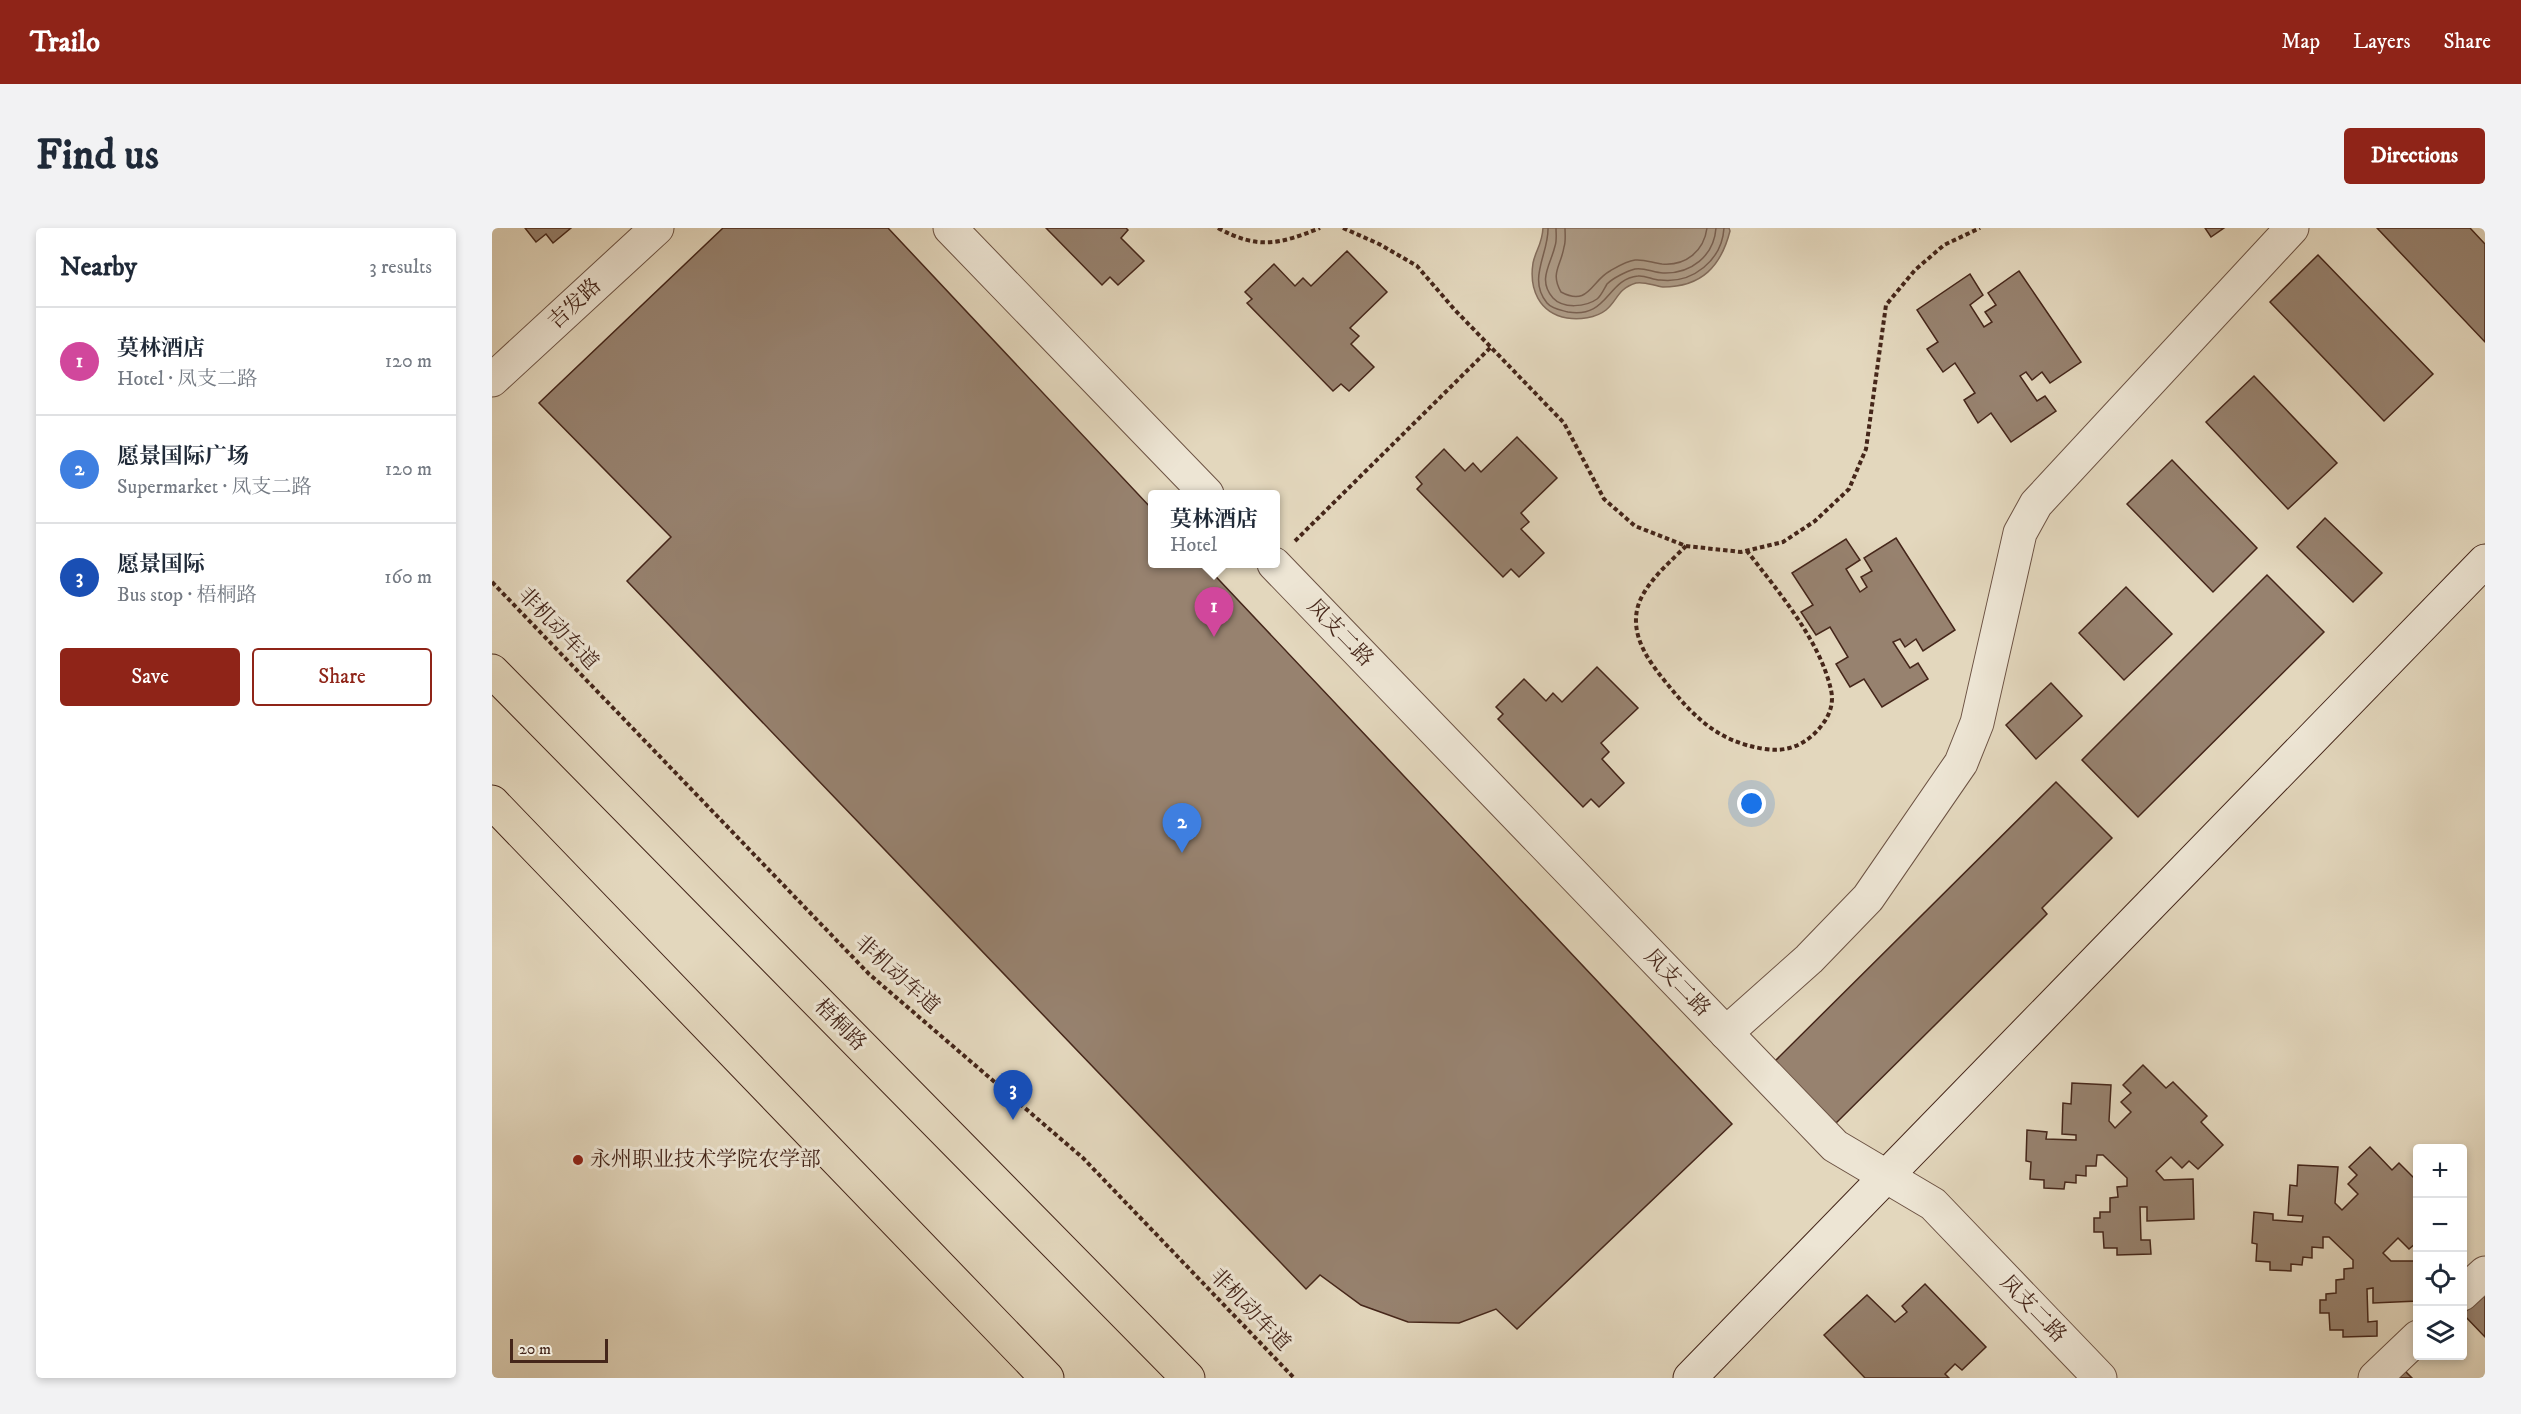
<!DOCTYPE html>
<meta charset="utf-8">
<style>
body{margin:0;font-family:"IM FELL DW Pica","Noto Serif SC",serif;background:#f2f2f3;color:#1f2937}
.controls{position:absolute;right:18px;bottom:18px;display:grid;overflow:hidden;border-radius:6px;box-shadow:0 3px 9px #0003}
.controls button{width:54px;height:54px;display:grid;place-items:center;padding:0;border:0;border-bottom:2px solid #e0e1e3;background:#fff;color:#1f2937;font:30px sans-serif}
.scale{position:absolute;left:18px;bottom:15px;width:98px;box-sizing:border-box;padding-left:6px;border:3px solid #45261a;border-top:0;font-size:16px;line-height:21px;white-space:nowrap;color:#45261a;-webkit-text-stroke:4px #ede5d4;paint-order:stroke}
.you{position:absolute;left:1260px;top:576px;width:21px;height:21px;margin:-15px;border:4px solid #fff;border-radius:50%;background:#1a73e8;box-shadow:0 0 0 9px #1a73e833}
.badge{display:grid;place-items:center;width:39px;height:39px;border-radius:50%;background:#8f2418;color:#fff;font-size:20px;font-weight:700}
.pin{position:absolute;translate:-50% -50px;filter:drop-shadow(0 2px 3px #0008)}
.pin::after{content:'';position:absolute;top:32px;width:21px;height:18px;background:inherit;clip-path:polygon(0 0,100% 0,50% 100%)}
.popup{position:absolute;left:656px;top:262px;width:132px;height:78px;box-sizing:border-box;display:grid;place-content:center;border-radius:6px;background:#fff;filter:drop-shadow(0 2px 4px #0005);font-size:20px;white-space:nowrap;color:#747a83}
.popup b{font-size:22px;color:#1f2937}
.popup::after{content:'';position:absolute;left:50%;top:100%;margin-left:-12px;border:12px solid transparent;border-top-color:#fff}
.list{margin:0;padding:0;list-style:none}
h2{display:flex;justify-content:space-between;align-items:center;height:78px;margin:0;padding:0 24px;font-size:26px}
h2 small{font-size:20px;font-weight:400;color:#747a83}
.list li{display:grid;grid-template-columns:39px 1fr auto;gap:18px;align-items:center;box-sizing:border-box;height:108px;padding:0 24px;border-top:2px solid #e0e1e3}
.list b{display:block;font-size:22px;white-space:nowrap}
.list p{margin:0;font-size:20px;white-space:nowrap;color:#747a83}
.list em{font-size:20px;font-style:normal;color:#747a83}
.actions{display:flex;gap:12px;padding:18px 24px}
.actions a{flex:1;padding:14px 0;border:2px solid #8f2418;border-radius:6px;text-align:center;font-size:21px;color:#8f2418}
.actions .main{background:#8f2418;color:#fff}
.icon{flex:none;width:33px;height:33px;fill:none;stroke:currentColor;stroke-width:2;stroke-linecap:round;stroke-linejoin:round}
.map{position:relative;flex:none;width:1993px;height:1150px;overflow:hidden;border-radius:6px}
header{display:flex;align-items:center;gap:36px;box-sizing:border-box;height:84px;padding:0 30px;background:#8f2418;color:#fff}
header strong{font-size:28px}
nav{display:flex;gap:33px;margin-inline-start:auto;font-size:21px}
.intro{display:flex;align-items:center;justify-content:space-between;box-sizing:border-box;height:144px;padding:0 36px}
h1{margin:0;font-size:42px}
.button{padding:15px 27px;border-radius:6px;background:#8f2418;color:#fff;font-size:21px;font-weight:700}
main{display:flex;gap:36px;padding:0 36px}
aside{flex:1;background:#fff;border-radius:6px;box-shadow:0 3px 9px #0003}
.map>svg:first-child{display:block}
.water{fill:#ad9b86;stroke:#836c5b;stroke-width:1.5}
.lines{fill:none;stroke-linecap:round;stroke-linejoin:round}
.shore{stroke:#796050;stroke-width:1.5}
.building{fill:#97826f;stroke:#45261a;stroke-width:1.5}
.street-casing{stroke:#6c5243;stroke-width:35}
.secondary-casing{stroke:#45261a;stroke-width:35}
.primary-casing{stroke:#45261a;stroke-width:35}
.path{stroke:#45261a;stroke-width:4;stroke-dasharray:4.5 3;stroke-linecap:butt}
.street{stroke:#ede5d4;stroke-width:33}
.secondary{stroke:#ede5d4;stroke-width:33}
.primary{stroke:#e3d7bd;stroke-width:33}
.poi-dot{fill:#8f2418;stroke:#ede5d4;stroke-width:2}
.labels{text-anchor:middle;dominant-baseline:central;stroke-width:6;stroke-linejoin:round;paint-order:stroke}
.street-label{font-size:21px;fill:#45261a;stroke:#ede5d4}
.poi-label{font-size:21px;fill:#45261a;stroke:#ede5d4;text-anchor:start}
</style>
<header>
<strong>Trailo</strong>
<nav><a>Map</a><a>Layers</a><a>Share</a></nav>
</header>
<div class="intro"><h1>Find us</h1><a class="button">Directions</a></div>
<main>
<aside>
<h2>Nearby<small>3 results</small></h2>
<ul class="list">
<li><span class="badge" style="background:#d1479c">1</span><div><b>莫林酒店</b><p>Hotel · 凤支二路</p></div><em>120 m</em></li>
<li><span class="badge" style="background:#3f7fe0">2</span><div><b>愿景国际广场</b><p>Supermarket · 凤支二路</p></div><em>120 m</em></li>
<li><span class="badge" style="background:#1a4fb4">3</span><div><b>愿景国际</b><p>Bus stop · 梧桐路</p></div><em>160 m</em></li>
</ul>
<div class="actions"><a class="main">Save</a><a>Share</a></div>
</aside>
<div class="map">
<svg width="1993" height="1150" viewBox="0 0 1993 1150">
<rect width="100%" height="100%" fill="#e3d7bd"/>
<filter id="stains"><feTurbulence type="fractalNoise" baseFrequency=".00333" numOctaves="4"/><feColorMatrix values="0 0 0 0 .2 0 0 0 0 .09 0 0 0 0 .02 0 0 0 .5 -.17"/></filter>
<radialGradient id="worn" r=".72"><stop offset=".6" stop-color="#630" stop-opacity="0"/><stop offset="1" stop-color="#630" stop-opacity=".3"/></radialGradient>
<!-- water -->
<path class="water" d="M1051,0H1237L1238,3C1229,38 1210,59 1171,59C1162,58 1152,53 1144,55C1125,61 1126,72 1114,82C1104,90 1087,92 1075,90C1047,85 1037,61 1041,35C1044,21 1050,17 1051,0Z"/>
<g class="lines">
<!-- shore -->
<g class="shore">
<path d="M1056,0C1057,25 1035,51 1055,75C1060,81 1069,82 1076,84C1116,91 1115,51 1146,48C1153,47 1161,52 1168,52C1201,56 1230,32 1232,0"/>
<path d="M1064,0C1064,6 1065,13 1063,18C1059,36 1045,52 1061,70C1071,81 1094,79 1105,71C1109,68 1112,61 1115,56C1121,50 1135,43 1143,41C1152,39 1162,45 1171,45C1199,46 1222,28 1224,0"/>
<path d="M1073,0C1073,6 1074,13 1072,19C1069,38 1058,45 1069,64C1097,79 1099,53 1118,43C1125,39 1134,33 1143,32C1152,31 1161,35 1170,36C1194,38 1212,23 1215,0"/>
</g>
</g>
<!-- building -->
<g class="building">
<path d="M33,0H79L61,15L54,6L44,14Z"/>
<path d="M231,0H396L660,281V336H712L1240,896L1025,1101L1004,1081L967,1095L916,1094L869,1077L828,1047L814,1061L135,353L179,309L47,175Z"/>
<path d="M554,0H634L636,2L629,10L652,33L626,57L618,49L610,57Z"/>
<path d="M1713,0H1732L1719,9Z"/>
<path d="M1885,0H1978L1993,16V114Z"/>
<path d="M855,23L895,64L858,100L867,108L859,116L882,139L857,163L849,156L841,163L755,75L760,71L753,64L782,36L803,58L811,50L819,58Z"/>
<path d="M1826,27L1941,146L1892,193L1778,74Z"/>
<path d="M1527,43L1589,134L1558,155L1550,144L1540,152L1534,144L1528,148L1545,173L1553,168L1564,183L1519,214L1499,185L1486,195L1472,172L1483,165L1463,135L1451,144L1435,121L1446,114L1425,82L1478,46L1491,67L1478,77L1492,99L1500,94L1493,84L1504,77L1496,65Z"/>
<path d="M1762,148L1845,235L1796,281L1714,194Z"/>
<path d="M1025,209L1065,250L1029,285L1037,294L1029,301L1052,325L1027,349L1019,341L1011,349L925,261L930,256L924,249L952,221L973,243L981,235L989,244Z"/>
<path d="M1680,232L1765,320L1721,364L1635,276Z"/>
<path d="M1833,290L1890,345L1861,374L1805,319Z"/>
<path d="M1404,310L1463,402L1431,423L1424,411L1413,419L1408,411L1401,414L1418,440L1426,435L1436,451L1390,479L1372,451L1358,459L1344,436L1356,429L1338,399L1324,407L1309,384L1321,377L1300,345L1354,311L1368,332L1354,341L1368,364L1375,359L1369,349L1380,343L1372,330Z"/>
<path d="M1775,347L1832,404L1646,589L1590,532Z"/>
<path d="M1634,359L1680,406L1632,452L1587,405Z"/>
<path d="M1105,439L1146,480L1109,515L1117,524L1110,531L1132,555L1107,579L1099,571L1091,579L1006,491L1011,486L1004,479L1032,451L1054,473L1061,465L1070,474Z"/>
<path d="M1559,455L1590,488L1544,531L1514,497Z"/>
<path d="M1564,554L1620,610L1550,680L1555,686L1338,901L1277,839Z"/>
<path d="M1651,837L1674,860L1681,854L1715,888L1709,894L1731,917L1706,941L1697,933L1690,940L1679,929L1664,943L1672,952L1701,951L1702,991L1655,993V979H1648L1649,1012H1658L1659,1026L1625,1027V1020H1612L1611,1004H1602V990H1608V984H1618V970L1626,969L1625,959L1635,958V950L1611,927H1605L1604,938H1594V948L1584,947V955L1573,954L1572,961L1552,960V952L1538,951L1539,934L1534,933L1535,902L1555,904L1554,911L1584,912V907L1570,906L1571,875L1579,876L1580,855L1619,857L1617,893L1623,900L1639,884L1629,874L1639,865L1631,857Z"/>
<path d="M1878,919L1900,942L1907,935L1926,954V1017L1924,1015L1917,1021L1906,1010L1891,1025L1899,1033H1926V1073L1881,1075V1060L1875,1061L1876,1094L1885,1093V1108L1851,1109V1102H1838L1837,1085H1828V1072H1834V1066L1844,1065V1052L1852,1051V1041L1861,1040V1032L1837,1009H1831V1020L1820,1019V1030L1811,1029L1810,1037L1799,1036V1043L1778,1042V1034L1764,1033L1765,1016L1760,1015L1762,984L1781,986V992L1810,994L1811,988L1796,987L1798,957L1805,958L1806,937L1846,939L1843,975L1850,982L1866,966L1856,956L1865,947L1857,939Z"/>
<path d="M1433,1056L1494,1119L1470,1142L1463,1136L1453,1146L1457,1150H1373L1332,1107L1375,1067L1403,1094L1415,1084L1410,1078Z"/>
<path d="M1993,1066V1109L1971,1086Z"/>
<path d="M1911,1141L1920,1150H1901Z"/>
</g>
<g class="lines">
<defs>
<g id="street">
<path d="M458,0L715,266"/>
<path d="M0,152L165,0"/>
<path d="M782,336L1343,918L1441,976L1608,1150"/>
<path d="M1234,805L1317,731L1376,670L1469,535L1485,495L1528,305L1544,276L1800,0"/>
<path d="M1970,1066L1993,1045"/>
<path d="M1883,1150L1926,1109"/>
</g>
<path id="secondary" d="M1198,1150L1993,333"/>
<g id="primary">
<path d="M0,443L696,1150"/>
<path d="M0,574L555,1150"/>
</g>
</defs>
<!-- street casing -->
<use href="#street" class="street-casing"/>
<!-- secondary casing -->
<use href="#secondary" class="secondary-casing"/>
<!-- primary casing -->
<use href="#primary" class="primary-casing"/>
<!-- path -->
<g class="path">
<path d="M726,0C766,22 788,16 828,0"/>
<path d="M851,0L887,16L925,38L962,81L1072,195L1112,271L1143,298L1194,318L1249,324L1291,314L1323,293L1357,261L1374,221L1394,77L1423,42L1452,17L1488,0"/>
<path d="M803,313L999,119"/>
<path d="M1194,318C1178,334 1153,355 1146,378C1138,406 1155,431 1172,452C1201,488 1225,514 1273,521C1292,524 1308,519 1322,506C1334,494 1343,480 1339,462C1328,412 1285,362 1255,323"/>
<path d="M0,354L377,746L591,930L802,1150"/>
</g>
<!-- street -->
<use href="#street" class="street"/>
<!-- secondary -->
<use href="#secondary" class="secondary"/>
<!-- primary -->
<use href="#primary" class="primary"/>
</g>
<!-- markers -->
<circle class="poi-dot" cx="86" cy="932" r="6"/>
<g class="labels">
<!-- street labels -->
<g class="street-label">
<text transform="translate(83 76) rotate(-43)">吉发路</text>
<text transform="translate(66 401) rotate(46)">非机动车道</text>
<text transform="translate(848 405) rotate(46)">凤支二路</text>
<text transform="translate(405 747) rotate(42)">非机动车道</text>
<text transform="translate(1185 755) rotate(46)">凤支二路</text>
<text transform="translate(348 797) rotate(45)">梧桐路</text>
<text transform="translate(1541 1081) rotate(46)">凤支二路</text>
<text transform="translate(758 1082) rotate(46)">非机动车道</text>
</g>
<!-- poi labels -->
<g class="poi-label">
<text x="98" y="932">永州职业技术学院农学部</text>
</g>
</g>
<rect width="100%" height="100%" filter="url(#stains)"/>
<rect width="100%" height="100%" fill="url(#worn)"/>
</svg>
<div class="controls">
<button>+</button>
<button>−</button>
<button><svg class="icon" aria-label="locate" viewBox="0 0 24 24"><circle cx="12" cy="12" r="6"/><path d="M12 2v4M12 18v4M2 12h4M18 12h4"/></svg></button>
<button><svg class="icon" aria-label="layers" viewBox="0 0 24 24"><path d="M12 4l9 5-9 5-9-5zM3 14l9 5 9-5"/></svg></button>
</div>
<div class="scale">20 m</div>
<div class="you"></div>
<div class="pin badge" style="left:722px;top:409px;background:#d1479c">1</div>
<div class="popup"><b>莫林酒店</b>Hotel</div>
<div class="pin badge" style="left:690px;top:625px;background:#3f7fe0">2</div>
<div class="pin badge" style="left:521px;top:892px;background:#1a4fb4">3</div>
</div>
</main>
